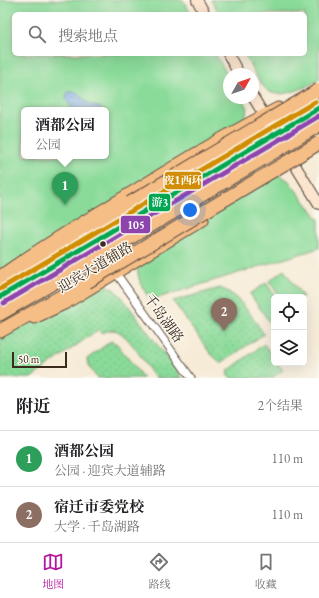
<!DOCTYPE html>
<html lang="zh">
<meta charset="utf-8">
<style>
body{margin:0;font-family:"EB Garamond","Noto Serif SC",serif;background:#f6f6f6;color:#202124}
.controls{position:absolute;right:12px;bottom:12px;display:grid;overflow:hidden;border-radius:6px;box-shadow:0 4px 16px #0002}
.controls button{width:36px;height:36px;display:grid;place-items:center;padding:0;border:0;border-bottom:1px solid #e0e0e0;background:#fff;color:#202124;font:20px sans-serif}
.compass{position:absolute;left:223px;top:68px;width:36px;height:36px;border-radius:50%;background:#fff;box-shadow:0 4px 16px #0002;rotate:50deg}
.scale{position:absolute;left:12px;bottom:10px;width:55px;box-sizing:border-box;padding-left:4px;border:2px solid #3b2a1e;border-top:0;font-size:11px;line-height:14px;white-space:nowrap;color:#3b2a1e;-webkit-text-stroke:3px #fbf7ec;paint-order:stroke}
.you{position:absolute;left:190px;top:210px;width:14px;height:14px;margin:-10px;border:3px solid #fff;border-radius:50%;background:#1a73e8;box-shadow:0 0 0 6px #1a73e833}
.badge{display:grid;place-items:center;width:26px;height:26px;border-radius:50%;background:#b5179e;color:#fff;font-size:13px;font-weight:700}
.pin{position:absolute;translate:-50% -33px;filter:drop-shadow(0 1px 2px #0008)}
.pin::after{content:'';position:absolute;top:21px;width:14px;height:12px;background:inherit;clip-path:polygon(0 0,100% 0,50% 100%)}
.popup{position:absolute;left:21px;top:107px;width:88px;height:52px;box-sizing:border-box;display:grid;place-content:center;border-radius:6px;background:#fff;filter:drop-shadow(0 1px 3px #0005);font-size:13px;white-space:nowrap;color:#757577}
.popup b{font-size:15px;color:#202124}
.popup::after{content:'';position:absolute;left:50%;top:100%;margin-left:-8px;border:8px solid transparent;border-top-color:#fff}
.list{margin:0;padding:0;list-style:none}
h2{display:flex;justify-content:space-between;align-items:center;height:52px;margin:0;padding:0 16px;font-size:17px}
h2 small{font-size:13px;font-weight:400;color:#757577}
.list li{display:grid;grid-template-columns:26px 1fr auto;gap:12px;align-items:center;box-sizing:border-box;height:56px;padding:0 16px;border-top:1px solid #e0e0e0}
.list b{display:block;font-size:15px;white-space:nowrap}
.list p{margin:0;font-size:13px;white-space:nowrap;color:#757577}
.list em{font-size:13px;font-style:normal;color:#757577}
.icon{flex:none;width:22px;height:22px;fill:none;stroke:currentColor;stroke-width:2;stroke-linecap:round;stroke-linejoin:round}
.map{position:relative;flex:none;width:319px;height:378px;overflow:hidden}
.search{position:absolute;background:#fff;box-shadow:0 4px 16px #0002;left:12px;right:12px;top:12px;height:44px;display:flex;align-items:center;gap:10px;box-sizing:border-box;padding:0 14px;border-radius:6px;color:#757577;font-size:15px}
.sheet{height:164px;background:#fff}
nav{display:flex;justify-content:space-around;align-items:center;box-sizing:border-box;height:56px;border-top:1px solid #e0e0e0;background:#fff;font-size:11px;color:#757577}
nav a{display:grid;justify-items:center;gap:2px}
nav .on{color:#b5179e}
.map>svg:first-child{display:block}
.grass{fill:url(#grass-dots);stroke:#62825c}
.park{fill:#8adb9a;stroke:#62825c;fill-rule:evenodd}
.water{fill:url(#water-rules);stroke:#5c6c82}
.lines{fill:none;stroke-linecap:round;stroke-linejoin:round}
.street-casing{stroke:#57473a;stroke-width:9}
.secondary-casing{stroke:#57473a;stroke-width:12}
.primary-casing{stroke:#57473a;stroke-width:13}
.highway-casing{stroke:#57473a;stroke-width:15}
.street{stroke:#fff;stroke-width:7}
.secondary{stroke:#fbe5cf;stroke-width:10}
.primary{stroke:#f6be87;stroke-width:11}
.highway{stroke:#f6be87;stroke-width:13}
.highway-bridge-casing{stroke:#57473a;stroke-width:15;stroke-linecap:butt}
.highway-bridge{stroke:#f6be87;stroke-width:13}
.bus-1-casing{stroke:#fbf7ec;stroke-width:8}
.bus-2-casing{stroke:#fbf7ec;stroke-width:8}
.bus-3-casing{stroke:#fbf7ec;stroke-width:8}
.bus-1{stroke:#00a651;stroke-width:5}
.bus-2{stroke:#8e44ad;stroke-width:5}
.bus-3{stroke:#d18d06;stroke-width:5}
.bus-dot{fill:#3b2a1e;stroke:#fbf7ec;stroke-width:1.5}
.labels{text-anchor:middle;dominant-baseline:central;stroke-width:3;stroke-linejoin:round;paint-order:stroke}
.street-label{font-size:14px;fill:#3b2a1e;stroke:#fbf7ec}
.line-badge{stroke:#fbf7ec;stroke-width:1.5}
.badge-label{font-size:11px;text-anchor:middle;font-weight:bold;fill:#fff}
</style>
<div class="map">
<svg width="319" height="378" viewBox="0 0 319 378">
<defs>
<pattern id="grass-dots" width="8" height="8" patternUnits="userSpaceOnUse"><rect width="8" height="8" fill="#8adb9a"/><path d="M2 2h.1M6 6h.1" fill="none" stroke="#78bc84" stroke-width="1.8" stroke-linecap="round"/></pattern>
<pattern id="water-rules" width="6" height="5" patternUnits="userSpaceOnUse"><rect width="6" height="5" fill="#7cade7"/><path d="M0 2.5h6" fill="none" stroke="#678dbb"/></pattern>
</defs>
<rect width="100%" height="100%" fill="#fbf7ec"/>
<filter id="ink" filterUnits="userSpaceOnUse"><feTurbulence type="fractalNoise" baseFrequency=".025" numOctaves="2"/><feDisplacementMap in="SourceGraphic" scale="8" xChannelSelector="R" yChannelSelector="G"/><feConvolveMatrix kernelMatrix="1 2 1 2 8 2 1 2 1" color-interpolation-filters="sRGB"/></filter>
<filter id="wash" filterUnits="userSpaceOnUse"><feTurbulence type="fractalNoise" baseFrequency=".012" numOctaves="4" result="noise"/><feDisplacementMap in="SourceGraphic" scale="16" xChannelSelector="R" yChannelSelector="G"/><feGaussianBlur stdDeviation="0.9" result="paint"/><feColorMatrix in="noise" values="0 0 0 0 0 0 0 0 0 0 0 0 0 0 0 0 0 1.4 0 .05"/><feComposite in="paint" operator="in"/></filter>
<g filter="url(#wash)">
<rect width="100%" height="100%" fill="#f6ebd7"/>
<!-- grass -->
<g class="grass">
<path d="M101,285L111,287L122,297L182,378H155C146,366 128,332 114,330C110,330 105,332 101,333L99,329L31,378H0V336Z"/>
<path d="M220,288C240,295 252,317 264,334L221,363L210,353L173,301Z"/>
<path d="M111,341L117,344L143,378H97L88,365L87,359Z"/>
<path d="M264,344L274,358V363H277L283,370L272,378H230L227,375L229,370Z"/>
</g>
<!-- park -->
<g class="park">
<path d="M0,0H183L191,14H14V54H215L229,77V98H242L248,108L237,139L0,282ZM24,110H106V156H24Z"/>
<path d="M211,0H319V80C308,86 281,100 268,91C258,83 251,65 244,54H305V14H220Z"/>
<path d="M276,174L288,180L319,220V248L151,300C141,287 136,277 138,260Z"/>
<path d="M284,270L303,297H280L269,281Z"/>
<path d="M266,283L276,297H274V325L272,326L250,294Z"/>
</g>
<!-- water -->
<path class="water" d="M70,91C81,91 80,98 88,103C93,107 99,105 102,110H73L66,99L67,93Z"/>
</g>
<g filter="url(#ink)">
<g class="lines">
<defs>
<path id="street" d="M116,273L191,378"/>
<g id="secondary">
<path d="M197,0L205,14"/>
<path d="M228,54L239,74"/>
<path d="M253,97L319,204"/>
</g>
<g id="primary">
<path d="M3,274C39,248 76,226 114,203C168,170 221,137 278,108"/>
<path d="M34,318L66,303L203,220"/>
</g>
<g id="highway">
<path d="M0,282L130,203"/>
<path d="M0,314L140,232"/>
<path d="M0,331L87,282"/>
</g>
</defs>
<!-- street casing -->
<use href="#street" class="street-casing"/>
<!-- secondary casing -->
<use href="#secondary" class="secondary-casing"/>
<!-- primary casing -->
<use href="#primary" class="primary-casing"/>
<!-- highway casing -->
<use href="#highway" class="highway-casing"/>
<!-- street -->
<use href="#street" class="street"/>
<!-- secondary -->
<use href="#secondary" class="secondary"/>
<!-- primary -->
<use href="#primary" class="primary"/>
<!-- highway -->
<use href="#highway" class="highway"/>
<defs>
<g id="highway-bridge">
<path d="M130,203L319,90"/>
<path d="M140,232L319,125"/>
<path d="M87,282L319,143"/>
<path d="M0,297L319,108"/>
</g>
</defs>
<!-- highway-bridge casing -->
<use href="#highway-bridge" class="highway-bridge-casing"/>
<!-- highway-bridge -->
<use href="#highway-bridge" class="highway-bridge"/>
<defs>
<path id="bus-1" d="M0,297L319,108"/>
<path id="bus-2" d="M4,303L319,116"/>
<path id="bus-3" d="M0,289L315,102"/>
</defs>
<!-- bus-1 casing -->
<use href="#bus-1" class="bus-1-casing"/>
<!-- bus-2 casing -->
<use href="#bus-2" class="bus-2-casing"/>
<!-- bus-3 casing -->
<use href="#bus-3" class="bus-3-casing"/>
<!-- bus-1 -->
<use href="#bus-1" class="bus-1"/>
<!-- bus-2 -->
<use href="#bus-2" class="bus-2"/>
<!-- bus-3 -->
<use href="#bus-3" class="bus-3"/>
</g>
</g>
<!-- markers -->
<circle class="bus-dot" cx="103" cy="244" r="3.5"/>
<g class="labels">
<!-- street labels -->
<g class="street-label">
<text transform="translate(95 267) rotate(-31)">迎宾大道辅路</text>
<text transform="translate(164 318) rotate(54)">千岛湖路</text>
</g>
</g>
<g class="line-badge">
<rect x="164" y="171" width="38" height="19" rx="4" fill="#d18d06"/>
<rect x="148" y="193" width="23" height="19" rx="4" fill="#00a651"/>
<rect x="120" y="215" width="31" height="19" rx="4" fill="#8e44ad"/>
</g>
<g class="badge-label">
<text x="183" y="184">夜1西环</text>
<text x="160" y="206">游3</text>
<text x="136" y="229">105</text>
</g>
</svg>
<div class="controls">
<button><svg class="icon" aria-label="locate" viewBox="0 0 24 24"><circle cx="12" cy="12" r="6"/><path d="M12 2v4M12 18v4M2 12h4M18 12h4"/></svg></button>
<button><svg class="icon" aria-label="layers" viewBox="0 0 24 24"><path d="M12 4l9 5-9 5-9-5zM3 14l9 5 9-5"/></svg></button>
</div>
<svg class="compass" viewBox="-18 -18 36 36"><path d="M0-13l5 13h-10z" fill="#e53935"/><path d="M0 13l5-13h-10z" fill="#757577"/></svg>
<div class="scale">50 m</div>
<div class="you"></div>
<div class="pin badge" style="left:65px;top:205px;background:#2e9e5b">1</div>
<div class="popup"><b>酒都公园</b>公园</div>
<div class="pin badge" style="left:224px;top:331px;background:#8d6e63">2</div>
<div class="search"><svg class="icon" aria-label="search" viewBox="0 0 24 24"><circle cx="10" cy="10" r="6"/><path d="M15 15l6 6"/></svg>搜索地点</div>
</div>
<section class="sheet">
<h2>附近<small>2个结果</small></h2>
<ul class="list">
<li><span class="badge" style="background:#2e9e5b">1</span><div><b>酒都公园</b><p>公园 · 迎宾大道辅路</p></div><em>110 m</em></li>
<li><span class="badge" style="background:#8d6e63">2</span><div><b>宿迁市委党校</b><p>大学 · 千岛湖路</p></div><em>110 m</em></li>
</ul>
</section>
<nav>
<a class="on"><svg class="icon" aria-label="map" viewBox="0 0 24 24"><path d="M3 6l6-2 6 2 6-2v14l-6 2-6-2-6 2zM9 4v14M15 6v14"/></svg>地图</a>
<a><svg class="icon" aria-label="directions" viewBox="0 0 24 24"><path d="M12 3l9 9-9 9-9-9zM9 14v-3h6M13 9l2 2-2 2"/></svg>路线</a>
<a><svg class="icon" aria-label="saved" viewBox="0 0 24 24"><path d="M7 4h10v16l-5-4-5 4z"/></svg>收藏</a>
</nav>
